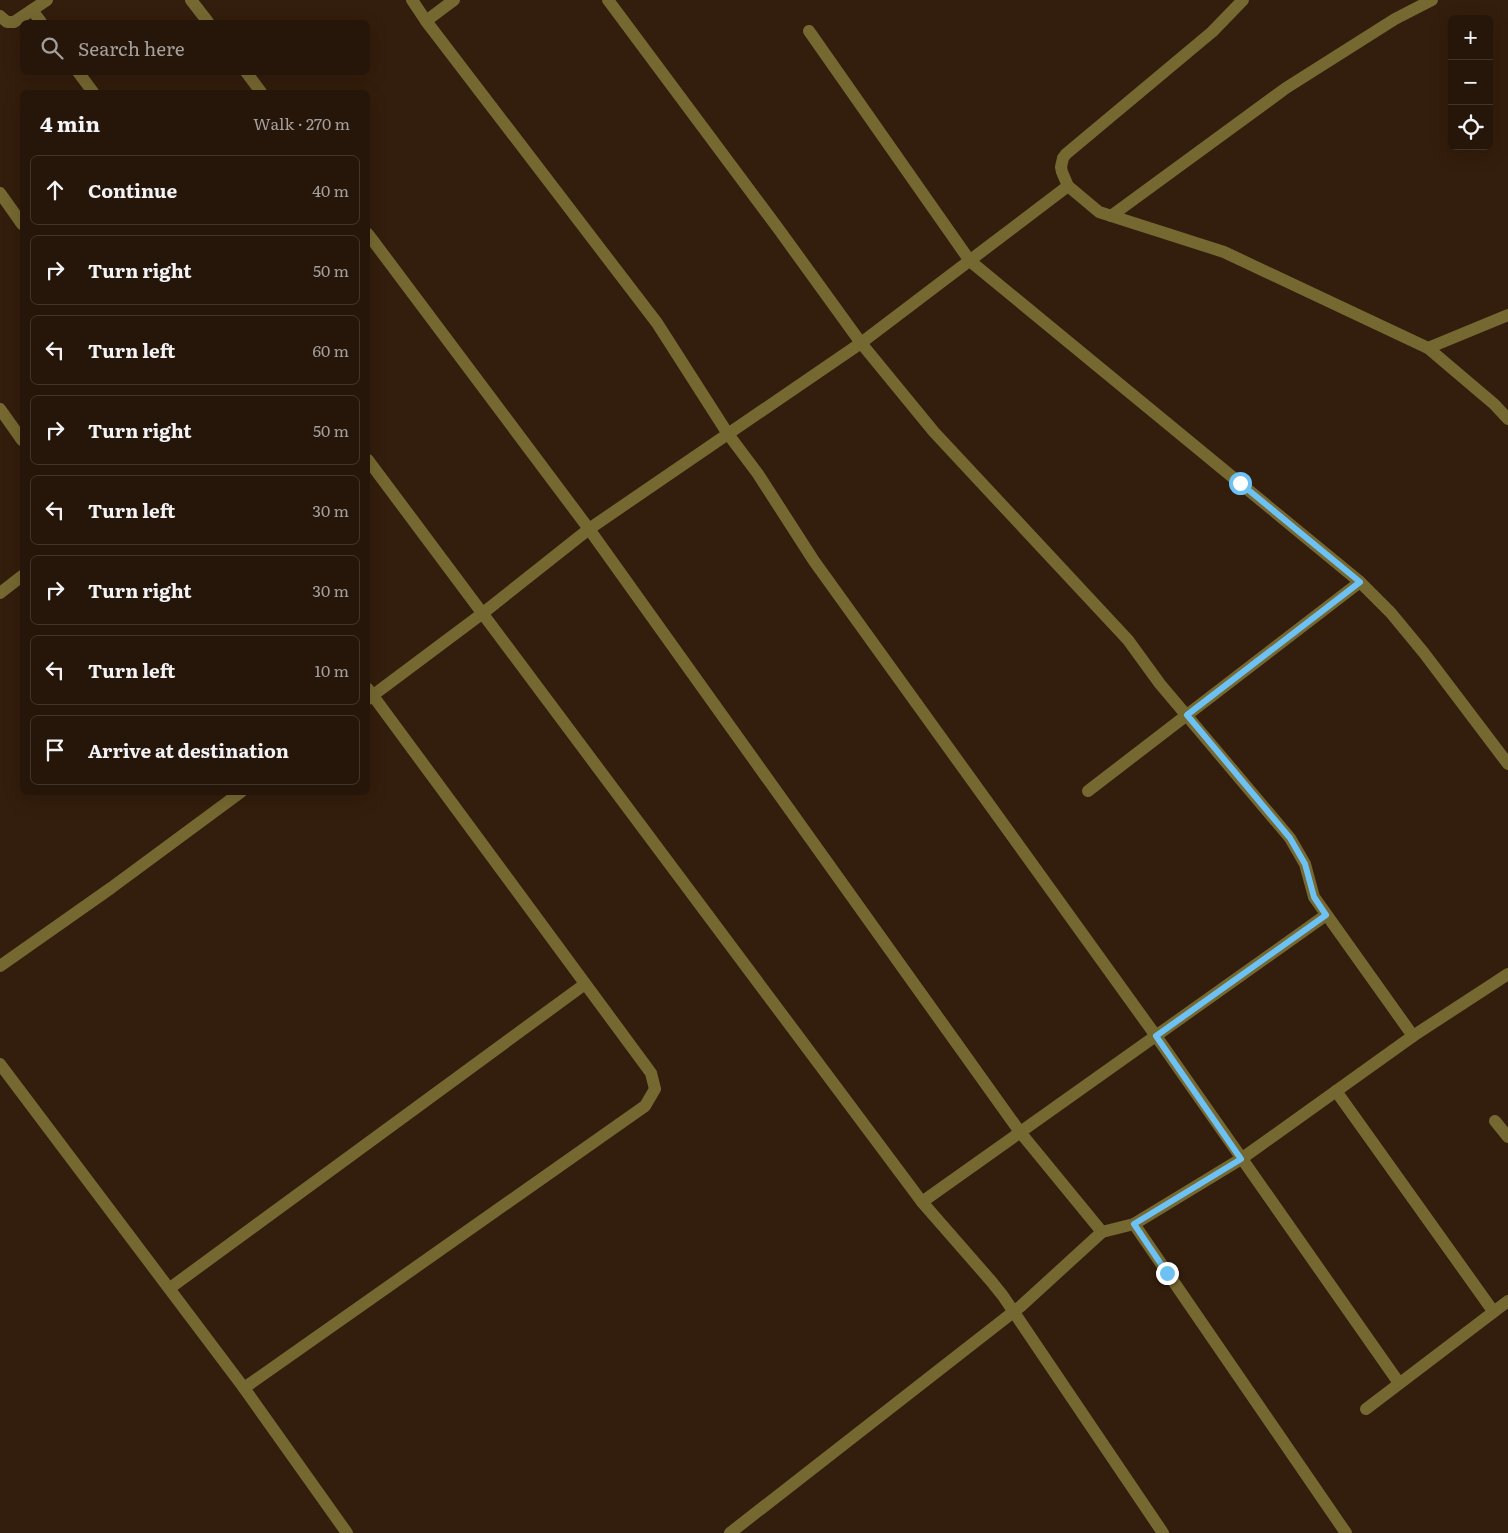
<!DOCTYPE html>
<meta charset="utf-8">
<style>
body{margin:0;font-family:Literata,serif;background:#322317;color:#f1f3f6}
.controls{position:absolute;right:15px;top:15px;display:grid;overflow:hidden;border-radius:8px;box-shadow:0 5px 20px #0002}
.controls button{width:45px;height:45px;display:grid;place-items:center;padding:0;border:0;border-bottom:1px solid #42352a;background:#261609;color:#f1f3f6;font:25px sans-serif}
.stop{position:absolute;width:15px;height:15px;margin:-11px;border:4px solid #6dc2f3;border-radius:50%;background:#fff}
.stop.end{background:#6dc2f3;border-color:#fff;box-shadow:0 1px 5px #0008}
.list{margin:0;padding:0;list-style:none}
h2{display:flex;justify-content:space-between;align-items:center;height:65px;margin:0;padding:0 20px;font-size:21px}
h2 small{font-size:16px;font-weight:400;color:#a49f9c}
.list li{display:grid;grid-template-columns:32px 1fr auto;gap:15px;align-items:center;box-sizing:border-box;height:70px;margin:0 10px 10px;padding:0 10px;border:1px solid #42352a;border-radius:8px}
.list b{display:block;font-size:19px;white-space:nowrap}
.list em{font-size:16px;font-style:normal;color:#a49f9c}
.icon{flex:none;width:28px;height:28px;fill:none;stroke:currentColor;stroke-width:2;stroke-linecap:round;stroke-linejoin:round}
.map{position:relative;flex:none;width:1508px;height:1533px;overflow:hidden}
.search{position:absolute;background:#261609;box-shadow:0 5px 20px #0002;left:20px;top:20px;width:350px;height:55px;display:flex;align-items:center;gap:12px;box-sizing:border-box;padding:0 18px;border-radius:8px;color:#a49f9c;font-size:19px}
.panel{position:absolute;background:#261609;box-shadow:0 5px 20px #0002;left:20px;top:90px;width:350px;height:705px;border-radius:8px}
.map>svg:first-child{display:block}
.lines{fill:none;stroke-linecap:round;stroke-linejoin:round}
.minor{stroke:#766831;stroke-width:12}
.route{stroke:#6dc2f3;stroke-width:6}
</style>
<div class="map">
<svg width="1508" height="1533" viewBox="0 0 1508 1533">
<rect width="100%" height="100%" fill="#331d0c"/>
<g class="lines">
<!-- minor -->
<g class="minor">
<path d="M191,0L208,22"/>
<path d="M412,0L426,21L657,323L728,434L758,474L814,561L1156,1036L1399,1383"/>
<path d="M608,0L780,231L861,343L934,432L1128,640L1160,684L1290,838L1305,864L1314,897L1413,1036"/>
<path d="M1243,0L1212,32L1066,154L1063,158L1061,167L1062,172L1068,186L1099,212L1224,252L1428,348L1494,404L1508,419"/>
<path d="M32,10L41,22"/>
<path d="M0,16L7,22H14L47,0"/>
<path d="M426,21L454,0"/>
<path d="M809,31L970,261L1360,582L1391,613L1424,653L1508,764"/>
<path d="M78,72L93,92"/>
<path d="M246,72L261,92"/>
<path d="M0,193L22,224"/>
<path d="M1111,216L1286,88L1395,19L1432,0"/>
<path d="M368,234L589,529L1020,1132L1102,1232"/>
<path d="M1428,348L1508,315"/>
<path d="M0,409L22,440"/>
<path d="M368,460L922,1202L991,1281L1003,1296L1163,1533"/>
<path d="M0,593L22,576"/>
<path d="M368,699L483,613L589,529L861,343L1068,186"/>
<path d="M1088,791L1360,582"/>
<path d="M0,966L111,888L241,792"/>
<path d="M0,1064L244,1388L347,1533"/>
<path d="M1336,1091L1493,1311"/>
<path d="M1495,1121L1508,1137"/>
<path d="M922,1202L1326,915"/>
<path d="M1134,1224L1346,1533"/>
<path d="M170,1288L585,984"/>
<path d="M244,1388L645,1106L655,1089L651,1073L368,689"/>
<path d="M1366,1409L1508,1301"/>
<path d="M730,1533L1021,1306L1102,1232L1134,1224L1241,1159L1413,1036L1508,974"/>
</g>
</g>
<g class="lines">
<!-- route -->
<path class="route" d="M1167,1273L1134,1224L1241,1159L1156,1036L1326,915L1314,897L1305,864L1290,838L1187,715L1360,582L1240,483"/>
</g>
</svg>
<div class="controls">
<button>+</button>
<button>−</button>
<button><svg class="icon" aria-label="locate" viewBox="0 0 24 24"><circle cx="12" cy="12" r="6"/><path d="M12 2v4M12 18v4M2 12h4M18 12h4"/></svg></button>
</div>
<div class="stop" style="left:1240px;top:483px"></div>
<div class="stop end" style="left:1167px;top:1273px"></div>
<div class="search"><svg class="icon" aria-label="search" viewBox="0 0 24 24"><circle cx="10" cy="10" r="6"/><path d="M15 15l6 6"/></svg>Search here</div>
<section class="panel">
<h2>4 min<small>Walk · 270 m</small></h2>
<ul class="list">
<li><svg class="icon" aria-label="ahead" viewBox="0 0 24 24"><path d="M12 20V5M6 11l6-6 6 6"/></svg><div><b>Continue</b></div><em>40 m</em></li>
<li><svg class="icon" aria-label="right" viewBox="0 0 24 24"><path d="M7 20v-9h11M14 6l5 5-5 5"/></svg><div><b>Turn right</b></div><em>50 m</em></li>
<li><svg class="icon" aria-label="left" viewBox="0 0 24 24"><path d="M17 20v-9H6M10 6l-5 5 5 5"/></svg><div><b>Turn left</b></div><em>60 m</em></li>
<li><svg class="icon" aria-label="right" viewBox="0 0 24 24"><path d="M7 20v-9h11M14 6l5 5-5 5"/></svg><div><b>Turn right</b></div><em>50 m</em></li>
<li><svg class="icon" aria-label="left" viewBox="0 0 24 24"><path d="M17 20v-9H6M10 6l-5 5 5 5"/></svg><div><b>Turn left</b></div><em>30 m</em></li>
<li><svg class="icon" aria-label="right" viewBox="0 0 24 24"><path d="M7 20v-9h11M14 6l5 5-5 5"/></svg><div><b>Turn right</b></div><em>30 m</em></li>
<li><svg class="icon" aria-label="left" viewBox="0 0 24 24"><path d="M17 20v-9H6M10 6l-5 5 5 5"/></svg><div><b>Turn left</b></div><em>10 m</em></li>
<li><svg class="icon" aria-label="arrive" viewBox="0 0 24 24"><path d="M6 21V4h12l-3 4 3 4H6"/></svg><div><b>Arrive at destination</b></div></li>
</ul>
</section>
</div>
